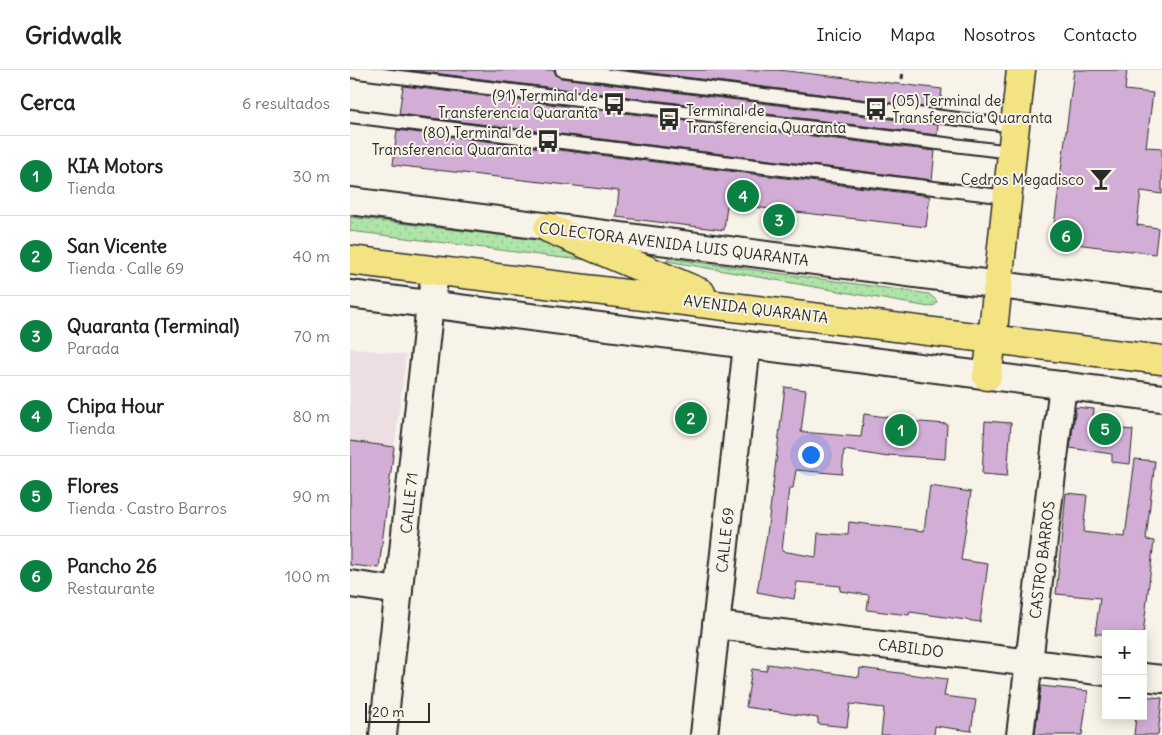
<!DOCTYPE html>
<html lang="es">
<meta charset="utf-8">
<style>
body{margin:0;font-family:Delius,sans-serif;background:#f2f2f2;color:#202124}
.controls{position:absolute;right:15px;bottom:15px;display:grid;overflow:hidden;border-radius:0px;box-shadow:0 2px 12px #0003}
.controls button{width:45px;height:45px;display:grid;place-items:center;padding:0;border:0;border-bottom:1px solid #e0e0e0;background:#fff;color:#202124;font:25px sans-serif}
.scale{position:absolute;left:15px;bottom:12px;width:65px;box-sizing:border-box;padding-left:5px;border:2px solid #2b2b2b;border-top:0;font-size:14px;line-height:18px;white-space:nowrap;color:#2b2b2b;-webkit-text-stroke:4px #f7f3e8;paint-order:stroke}
.you{position:absolute;left:460px;top:384px;width:18px;height:18px;margin:-12px;border:4px solid #fff;border-radius:50%;background:#1a73e8;box-shadow:0 0 0 8px #1a73e833}
.badge{display:grid;place-items:center;width:32px;height:32px;border-radius:50%;background:#0b8043;color:#fff;font-size:16px;font-weight:700}
.pin{position:absolute;translate:-50% -50%;border:2px solid #fff;box-shadow:0 1px 5px #0006}
.list{margin:0;padding:0;list-style:none}
h2{display:flex;justify-content:space-between;align-items:center;height:65px;margin:0;padding:0 20px;font-size:21px}
h2 small{font-size:16px;font-weight:400;color:#757577}
.list li{display:grid;grid-template-columns:32px 1fr auto;gap:15px;align-items:center;box-sizing:border-box;height:80px;padding:0 20px;border-top:1px solid #e0e0e0}
.list b{display:block;font-size:19px;white-space:nowrap}
.list p{margin:0;font-size:16px;white-space:nowrap;color:#757577}
.list em{font-size:16px;font-style:normal;color:#757577}
.map{position:relative;flex:none;width:812px;height:665px;overflow:hidden}
header{display:flex;align-items:center;gap:30px;box-sizing:border-box;height:70px;padding:0 25px;background:#fff;border-bottom:1px solid #e0e0e0}
header strong{font-size:24px}
nav{display:flex;gap:28px;margin-inline-start:auto;font-size:18px}
main{display:flex}
aside{flex:1;background:#fff}
.map>svg:first-child{display:block}
.built{fill:#ecdee3}
.green{fill:url(#green-dots);stroke:#6c886a}
.building{fill:#d2aed7;stroke:#2b2b2b}
.lines{fill:none;stroke-linecap:round;stroke-linejoin:round}
.service-casing{stroke:#2b2b2b;stroke-width:16}
.minor-casing{stroke:#2b2b2b;stroke-width:30}
.primary-casing{stroke:#2b2b2b;stroke-width:31}
.trunk-casing{stroke:#2b2b2b;stroke-width:31}
.path{stroke:#2b2b2b;stroke-width:3;stroke-dasharray:5 4;stroke-linecap:butt}
.service{stroke:#f7f3e8;stroke-width:12}
.minor{stroke:#f7f3e8;stroke-width:26}
.primary{stroke:#f4e382;stroke-width:28}
.trunk{stroke:#f4e382;stroke-width:28}
.labels{text-anchor:middle;dominant-baseline:central;stroke-width:4;stroke-linejoin:round;paint-order:stroke}
.poi-label{font-size:15px;fill:#2b2b2b;stroke:#f7f3e8;text-anchor:end}
.street-label{font-size:15px;fill:#2b2b2b;stroke:#f7f3e8}
</style>
<header>
<strong>Gridwalk</strong>
<nav><a>Inicio</a><a>Mapa</a><a>Nosotros</a><a>Contacto</a></nav>
</header>
<main>
<aside>
<h2>Cerca<small>6 resultados</small></h2>
<ul class="list">
<li><span class="badge">1</span><div><b>KIA Motors</b><p>Tienda</p></div><em>30 m</em></li>
<li><span class="badge">2</span><div><b>San Vicente</b><p>Tienda · Calle 69</p></div><em>40 m</em></li>
<li><span class="badge">3</span><div><b>Quaranta (Terminal)</b><p>Parada</p></div><em>70 m</em></li>
<li><span class="badge">4</span><div><b>Chipa Hour</b><p>Tienda</p></div><em>80 m</em></li>
<li><span class="badge">5</span><div><b>Flores</b><p>Tienda · Castro Barros</p></div><em>90 m</em></li>
<li><span class="badge">6</span><div><b>Pancho 26</b><p>Restaurante</p></div><em>100 m</em></li>
</ul>
</aside>
<div class="map">
<svg width="812" height="665" viewBox="0 0 812 665">
<defs>
<pattern id="green-dots" width="8" height="8" patternUnits="userSpaceOnUse" patternTransform="scale(1.25)"><rect width="8" height="8" fill="#aee5a8"/><path d="M2 2h.1M6 6h.1" fill="none" stroke="#96c591" stroke-width="1.8" stroke-linecap="round"/></pattern>
</defs>
<rect width="100%" height="100%" fill="#f7f3e8"/>
<filter id="ink" filterUnits="userSpaceOnUse"><feTurbulence type="fractalNoise" baseFrequency=".02" numOctaves="2"/><feDisplacementMap in="SourceGraphic" scale="10" xChannelSelector="R" yChannelSelector="G"/><feConvolveMatrix kernelMatrix="1 2 1 2 8 2 1 2 1" color-interpolation-filters="sRGB"/></filter>
<g filter="url(#ink)">
<!-- built -->
<path class="built" d="M0,278L56,285L29,498L0,495Z"/>
<!-- green -->
<g class="green">
<path d="M0,147L196,171L269,192L213,188L0,161Z"/>
<path d="M318,188L579,224L587,231L585,235L579,237L317,191Z"/>
</g>
<!-- building -->
<g class="building">
<path d="M59,0H204L207,6L211,8L588,55L587,65Z"/>
<path d="M278,0H428L592,19L590,39Z"/>
<path d="M724,0H777L775,20L803,23L796,77L812,78V124L791,121L787,155L808,158L805,184L702,171Z"/>
<path d="M53,16L585,81L582,110L49,44Z"/>
<path d="M47,60L580,126L576,157L377,134L374,160L266,147L269,121L43,95Z"/>
<path d="M435,317L456,320L451,362L511,367L514,344L543,348V350L597,354L595,389L538,385V387L494,380L492,404L446,400L443,418H439L432,481L466,487L468,463L498,465L499,452L574,461L580,416L621,422L611,490L638,494L630,552L560,542L559,545L517,540L519,525L490,521L491,516L447,512L444,529L407,522L417,464Z"/>
<path d="M726,337L744,339L742,356L783,360L780,394L762,392V384L720,378Z"/>
<path d="M635,351L661,353L657,406L632,404Z"/>
<path d="M0,371L44,377L29,498L0,495Z"/>
<path d="M785,389L805,391L796,470L804,471L793,564H745L750,528L706,524L716,423L737,425L733,462L775,467Z"/>
<path d="M418,594L509,607L510,598L597,609L594,626L626,630L621,661L585,656L584,665H531L534,638L500,634L497,657L468,654V648L396,637L402,599L416,601Z"/>
<path d="M691,616L738,621L732,665H685Z"/>
<path d="M793,626L812,628L808,665H784L786,646H793Z"/>
</g>
<g class="lines">
<defs>
<g id="service">
<path d="M212,0L665,56"/>
<path d="M0,1L661,82"/>
<path d="M0,46L657,127"/>
</g>
<g id="minor">
<path d="M0,131L812,236"/>
<path d="M0,224L812,328"/>
<path d="M0,514L49,521"/>
<path d="M366,555L756,602"/>
<path d="M793,607L812,609"/>
<path d="M33,665L80,234L86,202"/>
<path d="M354,665L397,275"/>
<path d="M670,665L713,315"/>
</g>
<path id="primary" d="M642,270L671,0"/>
<g id="trunk">
<path d="M198,158L351,223"/>
<path d="M0,190L812,290"/>
<path d="M637,306L642,270"/>
</g>
</defs>
<!-- service casing -->
<use href="#service" class="service-casing"/>
<!-- minor casing -->
<use href="#minor" class="minor-casing"/>
<!-- primary casing -->
<use href="#primary" class="primary-casing"/>
<!-- trunk casing -->
<use href="#trunk" class="trunk-casing"/>
<!-- path -->
<path class="path" d="M552,9L553,0"/>
<!-- service -->
<use href="#service" class="service"/>
<!-- minor -->
<use href="#minor" class="minor"/>
<!-- primary -->
<use href="#primary" class="primary"/>
<!-- trunk -->
<use href="#trunk" class="trunk"/>
</g>
</g>
<!-- icons -->
<defs>
<symbol id="bus-bare" viewBox="-9 -9 18 18"><path d="M-5-6H5V4H4V6H2V4H-2V6H-4V4H-5ZM-3.5-4V0h7V-4ZM-3.5 1.2v1.5H-2V1.2ZM2 1.2v1.5H3.5V1.2Z" fill="#2b2b2b" stroke="#f7f3e8" stroke-width="2.5" paint-order="stroke"/></symbol>
<symbol id="bar-bare" viewBox="-9 -9 18 18"><path d="M-6-5H6L.8 .8V4.5H3.5V6h-7V4.5H-.8V.8Z" fill="#2b2b2b" stroke="#f7f3e8" stroke-width="2.5" paint-order="stroke"/></symbol>
</defs>
<g fill-rule="evenodd">
<use href="#bus-bare" x="248" y="18" width="32" height="32"/>
<use href="#bus-bare" x="510" y="23" width="32" height="32"/>
<use href="#bus-bare" x="303" y="33" width="32" height="32"/>
<use href="#bus-bare" x="182" y="55" width="32" height="32"/>
<use href="#bar-bare" x="735" y="93" width="32" height="32"/>
</g>
<g class="labels">
<!-- poi labels -->
<g class="poi-label">
<text x="248" y="25">(91) Terminal de<tspan x="248" dy="17">Transferencia Quaranta</tspan></text>
<text x="542" y="30" text-anchor="start">(05) Terminal de<tspan x="542" dy="17">Transferencia Quaranta</tspan></text>
<text x="336" y="40" text-anchor="start">Terminal de<tspan x="336" dy="17">Transferencia Quaranta</tspan></text>
<text x="182" y="62">(80) Terminal de<tspan x="182" dy="17">Transferencia Quaranta</tspan></text>
<text x="734" y="109">Cedros Megadisco</text>
</g>
<!-- street labels -->
<g class="street-label">
<text transform="translate(324 174) rotate(7)">COLECTORA AVENIDA LUIS QUARANTA</text>
<text transform="translate(406 239) rotate(7)">AVENIDA QUARANTA</text>
<text transform="translate(59 433) rotate(-84)">CALLE 71</text>
<text transform="translate(375 470) rotate(-84)">CALLE 69</text>
<text transform="translate(692 490) rotate(-83)">CASTRO BARROS</text>
<text transform="translate(561 578) rotate(7)">CABILDO</text>
</g>
</g>
</svg>
<div class="controls">
<button>+</button>
<button>−</button>
</div>
<div class="scale">20 m</div>
<div class="you"></div>
<div class="pin badge" style="left:551px;top:360px">1</div>
<div class="pin badge" style="left:341px;top:348px">2</div>
<div class="pin badge" style="left:429px;top:150px">3</div>
<div class="pin badge" style="left:393px;top:126px">4</div>
<div class="pin badge" style="left:755px;top:359px">5</div>
<div class="pin badge" style="left:716px;top:166px">6</div>
</div>
</main>
